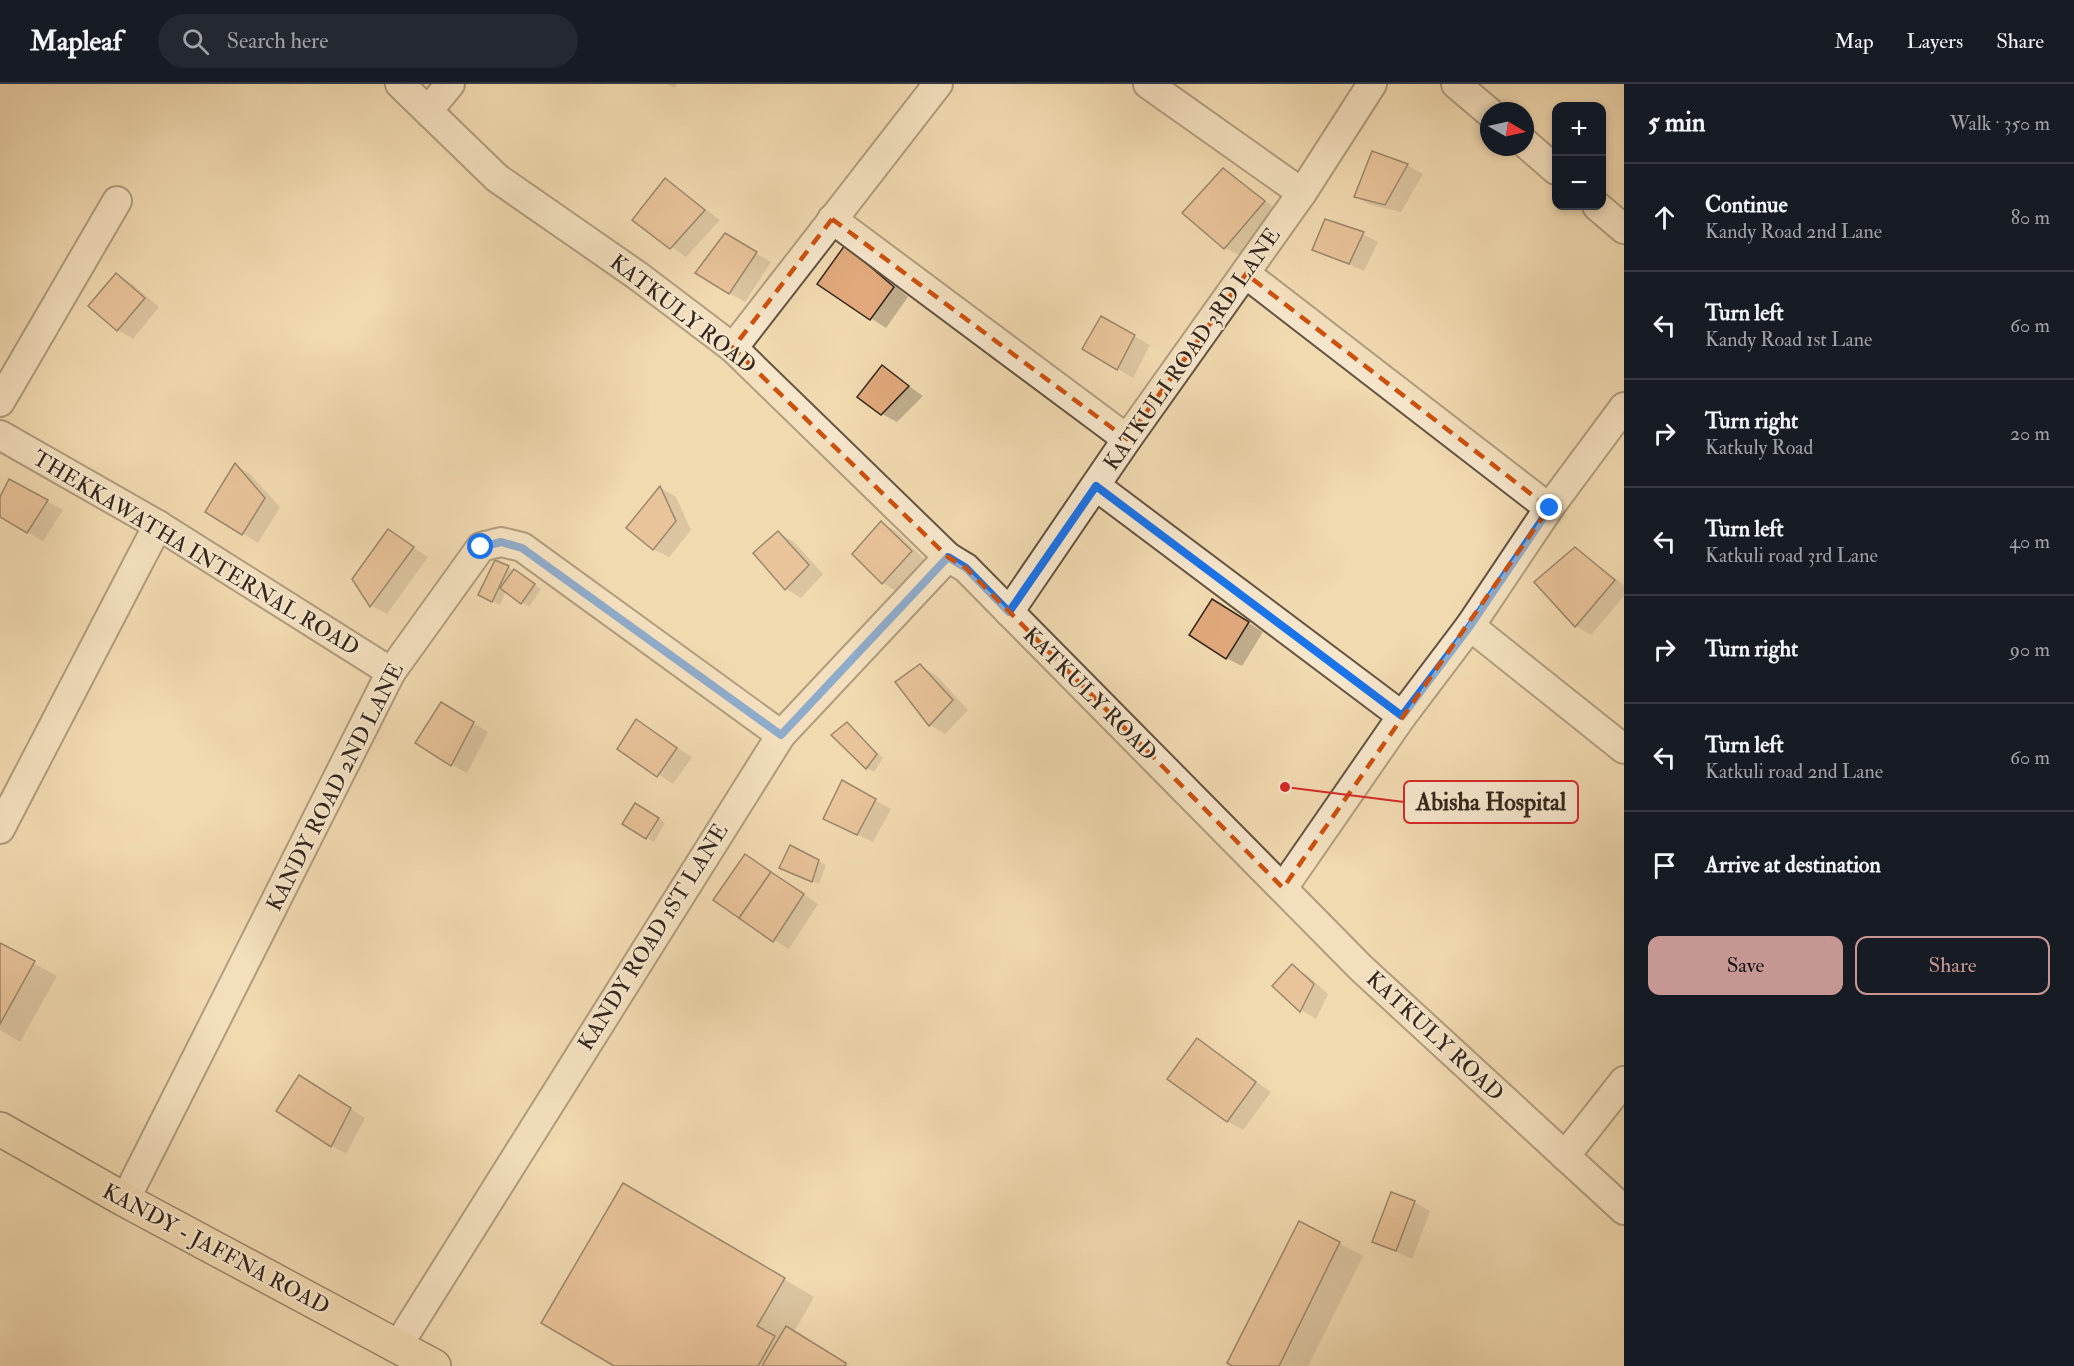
<!DOCTYPE html>
<meta charset="utf-8">
<style>
body{margin:0;font-family:"IM FELL Double Pica",serif;background:#242831;color:#f1f3f6}
.controls{position:absolute;right:18px;top:18px;display:grid;overflow:hidden;border-radius:12px;box-shadow:0 3px 9px #0003}
.controls button{width:54px;height:54px;display:grid;place-items:center;padding:0;border:0;border-bottom:2px solid #363941;background:#171b24;color:#f1f3f6;font:30px sans-serif}
.compass{position:absolute;left:1480px;top:18px;width:54px;height:54px;border-radius:50%;background:#171b24;box-shadow:0 3px 9px #0003;rotate:99deg}
.stop{position:absolute;width:18px;height:18px;margin:-14px;border:4px solid #1a73e8;border-radius:50%;background:#fff}
.stop.end{background:#1a73e8;border-color:#fff;box-shadow:0 2px 6px #0008}
.list{margin:0;padding:0;list-style:none}
h2{display:flex;justify-content:space-between;align-items:center;height:78px;margin:0;padding:0 24px;font-size:26px}
h2 small{font-size:20px;font-weight:400;color:#9ea1a6}
.list li{display:grid;grid-template-columns:39px 1fr auto;gap:18px;align-items:center;box-sizing:border-box;height:108px;padding:0 24px;border-top:2px solid #363941}
.list b{display:block;font-size:22px;white-space:nowrap}
.list p{margin:0;font-size:20px;white-space:nowrap;color:#9ea1a6}
.list em{font-size:20px;font-style:normal;color:#9ea1a6}
.actions{display:flex;gap:12px;padding:18px 24px}
.actions a{flex:1;padding:14px 0;border:2px solid #c59692;border-radius:12px;text-align:center;font-size:21px;color:#c59692}
.actions .main{background:#c59692;color:#111}
.icon{flex:none;width:33px;height:33px;fill:none;stroke:currentColor;stroke-width:2;stroke-linecap:round;stroke-linejoin:round}
.map{position:relative;flex:none;width:1624px;height:1282px;overflow:hidden}
header{display:flex;align-items:center;gap:36px;box-sizing:border-box;height:84px;padding:0 30px;background:#171b24;border-bottom:2px solid #363941}
header strong{font-size:28px}
nav{display:flex;gap:33px;margin-inline-start:auto;font-size:21px}
.search{width:420px;height:54px;background:#242831;display:flex;align-items:center;gap:15px;box-sizing:border-box;padding:0 21px;border-radius:33px;color:#9ea1a6;font-size:22px}
main{display:flex}
aside{flex:1;background:#171b24}
.map>svg:first-child{display:block}
.shadow{fill:#0003}
.building{fill:#e1a97c;stroke:#34261c;stroke-width:1.5}
.lines{fill:none;stroke-linecap:round;stroke-linejoin:round}
.minor-casing{stroke:#635341;stroke-width:32}
.trunk-casing{stroke:#34261c;stroke-width:36}
.minor{stroke:#f6e6cc;stroke-width:28}
.trunk{stroke:#f1d9b0;stroke-width:33}
.route{stroke:#1a73e8;stroke-width:8}
.marked{fill:none;stroke:#cd510e;stroke-width:4.5;stroke-dasharray:12 8;stroke-linejoin:round}
.labels{text-anchor:middle;dominant-baseline:central;stroke-width:4.5;stroke-linejoin:round;paint-order:stroke}
.street-label{font-size:22px;fill:#34261c;stroke:#f6e6cc}
.leader{fill:none;stroke:#d62828;stroke-width:2}
.callout-dot{fill:#d62828;stroke:#f6e6cc;stroke-width:2}
.callout{fill:#f6e6cc;stroke:#d62828;stroke-width:2}
.callout-label{font-size:24px;text-anchor:middle;font-weight:bold;fill:#34261c}
</style>
<header>
<strong>Mapleaf</strong>
<div class="search"><svg class="icon" aria-label="search" viewBox="0 0 24 24"><circle cx="10" cy="10" r="6"/><path d="M15 15l6 6"/></svg>Search here</div>
<nav><a>Map</a><a>Layers</a><a>Share</a></nav>
</header>
<main>
<div class="map">
<svg width="1624" height="1282" viewBox="0 0 1624 1282">
<rect width="100%" height="100%" fill="#f1d9b0"/>
<filter id="stains"><feTurbulence type="fractalNoise" baseFrequency=".00333" numOctaves="4"/><feColorMatrix values="0 0 0 0 .2 0 0 0 0 .09 0 0 0 0 .02 0 0 0 .5 -.17"/></filter>
<radialGradient id="worn" r=".72"><stop offset=".6" stop-color="#630" stop-opacity="0"/><stop offset="1" stop-color="#630" stop-opacity=".3"/></radialGradient>
<!-- shadow -->
<g class="shadow">
<path d="M667,0H677L675,4Z"/>
<path d="M1373,69L1407,81L1423,90L1401,128L1371,121L1356,112Z"/>
<path d="M1223,86L1279,127L1240,172L1224,163Z"/>
<path d="M665,96L720,136L686,173L634,136Z"/>
<path d="M1363,150L1378,158L1364,187L1314,165Z"/>
<path d="M725,151L771,178L745,218L729,209Z"/>
<path d="M846,163L861,172L908,213L886,244L819,200Z"/>
<path d="M117,191L132,200L159,223L133,255L118,246Z"/>
<path d="M1101,234L1150,261L1133,294L1084,264Z"/>
<path d="M882,283L923,312L897,338L882,330Z"/>
<path d="M235,381L250,390L280,423L258,459L207,427Z"/>
<path d="M10,397L63,426L43,457L0,432V417Z"/>
<path d="M661,404L676,413L691,446L669,473L653,465Z"/>
<path d="M881,439L896,447L926,477L898,508L883,499Z"/>
<path d="M389,447L428,473L387,530L372,522L354,495Z"/>
<path d="M779,449L794,458L823,490L801,514L786,505Z"/>
<path d="M1575,465L1624,501V512L1591,551L1576,542Z"/>
<path d="M508,483L541,505L529,523L506,507L500,521L485,513Z"/>
<path d="M1228,526L1263,548L1242,582L1226,574Z"/>
<path d="M920,582L936,591L968,626L945,650L930,641Z"/>
<path d="M442,620L488,648L467,689L452,681Z"/>
<path d="M637,637L692,673L673,700L619,664Z"/>
<path d="M847,640L883,674L874,688L867,684Z"/>
<path d="M842,698L891,725L873,758L825,735Z"/>
<path d="M660,735L665,739L654,758L648,755Z"/>
<path d="M746,772L818,820L789,865L774,856Z"/>
<path d="M818,777L826,781L819,800L788,787Z"/>
<path d="M0,861L57,892L20,958L0,946Z"/>
<path d="M1292,882L1307,891L1328,910L1316,935L1301,926L1274,902Z"/>
<path d="M1197,956L1271,1008L1243,1046L1227,1037Z"/>
<path d="M314,1002L365,1034L346,1070L331,1061Z"/>
<path d="M654,1118L814,1213L794,1248L850,1282H617Z"/>
<path d="M1414,1118L1430,1127L1412,1175L1374,1157Z"/>
<path d="M1299,1139L1363,1172L1308,1282H1234Z"/>
</g>
<!-- building -->
<g class="building">
<path d="M1372,67L1408,80L1385,121L1354,113Z"/>
<path d="M1223,84L1265,117L1224,165L1182,129Z"/>
<path d="M665,94L705,126L670,165L632,136Z"/>
<path d="M1325,135L1364,148L1349,180L1312,166Z"/>
<path d="M725,149L757,168L729,210L695,189Z"/>
<path d="M845,161L894,203L870,236L817,200Z"/>
<path d="M116,189L145,214L117,247L88,222Z"/>
<path d="M1101,232L1135,251L1117,286L1082,265Z"/>
<path d="M882,281L909,302L881,331L857,313Z"/>
<path d="M235,379L265,414L242,451L205,428Z"/>
<path d="M9,395L48,416L27,449L0,433V413Z"/>
<path d="M660,402L676,437L653,466L626,444Z"/>
<path d="M881,437L912,467L882,500L852,470Z"/>
<path d="M388,445L414,463L370,523L352,495Z"/>
<path d="M778,447L809,481L785,506L753,469Z"/>
<path d="M1575,463L1615,496L1575,543L1534,498Z"/>
<path d="M495,476L509,482L492,518L478,511Z"/>
<path d="M514,485L535,500L521,520L500,504Z"/>
<path d="M1212,515L1249,538L1226,575L1189,551Z"/>
<path d="M920,580L953,616L929,642L895,598Z"/>
<path d="M441,618L474,638L451,682L415,659Z"/>
<path d="M636,635L677,664L657,693L617,665Z"/>
<path d="M847,638L877,670L866,685L831,651Z"/>
<path d="M842,696L876,715L857,751L823,735Z"/>
<path d="M635,719L659,734L646,755L622,740Z"/>
<path d="M790,761L819,776L812,798L779,784Z"/>
<path d="M745,770L771,788L739,834L713,816Z"/>
<path d="M771,788L804,810L773,858L739,834Z"/>
<path d="M0,859L35,877L0,940Z"/>
<path d="M1292,880L1314,900L1300,928L1272,902Z"/>
<path d="M1197,954L1256,998L1227,1038L1167,995Z"/>
<path d="M299,991L351,1024L331,1063L276,1027Z"/>
<path d="M623,1099L785,1194L757,1242L775,1252L758,1282H614L541,1239Z"/>
<path d="M1391,1108L1415,1117L1396,1167L1372,1158Z"/>
<path d="M1299,1137L1340,1158L1279,1282H1232L1227,1279Z"/>
<path d="M786,1242L846,1279L845,1282H762Z"/>
</g>
<g class="lines">
<defs>
<g id="minor">
<path d="M400,0L497,94L638,192L733,264L948,473L966,484L1361,884L1624,1126"/>
<path d="M1148,0L1302,109"/>
<path d="M1456,0L1489,28"/>
<path d="M428,27L450,0"/>
<path d="M1525,59L1556,86"/>
<path d="M1597,122L1624,145"/>
<path d="M832,135L1127,355"/>
<path d="M1246,190L1549,424"/>
<path d="M733,264L938,0"/>
<path d="M0,318L117,117"/>
<path d="M0,351L158,441L391,588"/>
<path d="M1096,402L1402,632"/>
<path d="M1009,528L1127,355L1302,109L1372,0"/>
<path d="M1470,542L1624,665"/>
<path d="M0,745L158,441"/>
<path d="M1283,804L1402,632L1470,542L1549,424L1624,323"/>
<path d="M1565,1072L1624,997"/>
<path d="M125,1116L391,588L481,463L501,458L522,463L781,651"/>
<path d="M397,1263L781,651L948,473"/>
</g>
<path id="trunk" d="M0,1045L125,1116L434,1282"/>
</defs>
<!-- minor casing -->
<use href="#minor" class="minor-casing"/>
<!-- trunk casing -->
<use href="#trunk" class="trunk-casing"/>
<!-- minor -->
<use href="#minor" class="minor"/>
<!-- trunk -->
<use href="#trunk" class="trunk"/>
</g>
<g class="lines">
<!-- route -->
<path class="route" d="M481,463L501,458L522,464L781,651L948,473L966,484L1009,528L1096,402L1402,632L1470,542L1550,424"/>
</g>
<!-- marked area -->
<path d="M0 0H1624V1282H0ZM832,135L1127,355L1246,190L1549,424L1283,804L966,484L948,473L733,264Z" fill="#f1d9b0" fill-opacity=".55" fill-rule="evenodd"/>
<path class="marked" d="M832,135L1127,355L1246,190L1549,424L1283,804L966,484L948,473L733,264Z"/>
<g class="labels">
<!-- street labels -->
<g class="street-label">
<text transform="translate(683 230) rotate(38)">KATKULY ROAD</text>
<text transform="translate(1192 265) rotate(-55)">KATKULI ROAD 3RD LANE</text>
<text transform="translate(196 469) rotate(31)">THEKKAWATHA INTERNAL ROAD</text>
<text transform="translate(1090 610) rotate(45)">KATKULY ROAD</text>
<text transform="translate(335 703) rotate(-63)">KANDY ROAD 2ND LANE</text>
<text transform="translate(653 853) rotate(-58)">KANDY ROAD 1ST LANE</text>
<text transform="translate(1435 952) rotate(43)">KATKULY ROAD</text>
<text transform="translate(216 1165) rotate(28)">KANDY - JAFFNA ROAD</text>
</g>
</g>
<!-- callouts -->
<path class="leader" d="M1285 703L1404 718"/>
<circle class="callout-dot" cx="1285" cy="703" r="6"/>
<rect class="callout" x="1404" y="697" width="174" height="42" rx="6"/>
<g class="callout-label">
<text x="1491" y="726">Abisha Hospital</text>
</g>
<rect width="100%" height="100%" filter="url(#stains)"/>
<rect width="100%" height="100%" fill="url(#worn)"/>
</svg>
<div class="controls">
<button>+</button>
<button>−</button>
</div>
<svg class="compass" viewBox="-18 -18 36 36"><path d="M0-13l5 13h-10z" fill="#e53935"/><path d="M0 13l5-13h-10z" fill="#9ea1a6"/></svg>
<div class="stop" style="left:481px;top:463px"></div>
<div class="stop end" style="left:1550px;top:424px"></div>
</div>
<aside>
<h2>5 min<small>Walk · 350 m</small></h2>
<ul class="list">
<li><svg class="icon" aria-label="ahead" viewBox="0 0 24 24"><path d="M12 20V5M6 11l6-6 6 6"/></svg><div><b>Continue</b><p>Kandy Road 2nd Lane</p></div><em>80 m</em></li>
<li><svg class="icon" aria-label="left" viewBox="0 0 24 24"><path d="M17 20v-9H6M10 6l-5 5 5 5"/></svg><div><b>Turn left</b><p>Kandy Road 1st Lane</p></div><em>60 m</em></li>
<li><svg class="icon" aria-label="right" viewBox="0 0 24 24"><path d="M7 20v-9h11M14 6l5 5-5 5"/></svg><div><b>Turn right</b><p>Katkuly Road</p></div><em>20 m</em></li>
<li><svg class="icon" aria-label="left" viewBox="0 0 24 24"><path d="M17 20v-9H6M10 6l-5 5 5 5"/></svg><div><b>Turn left</b><p>Katkuli road 3rd Lane</p></div><em>40 m</em></li>
<li><svg class="icon" aria-label="right" viewBox="0 0 24 24"><path d="M7 20v-9h11M14 6l5 5-5 5"/></svg><div><b>Turn right</b></div><em>90 m</em></li>
<li><svg class="icon" aria-label="left" viewBox="0 0 24 24"><path d="M17 20v-9H6M10 6l-5 5 5 5"/></svg><div><b>Turn left</b><p>Katkuli road 2nd Lane</p></div><em>60 m</em></li>
<li><svg class="icon" aria-label="arrive" viewBox="0 0 24 24"><path d="M6 21V4h12l-3 4 3 4H6"/></svg><div><b>Arrive at destination</b></div></li>
</ul>
<div class="actions"><a class="main">Save</a><a>Share</a></div>
</aside>
</main>
